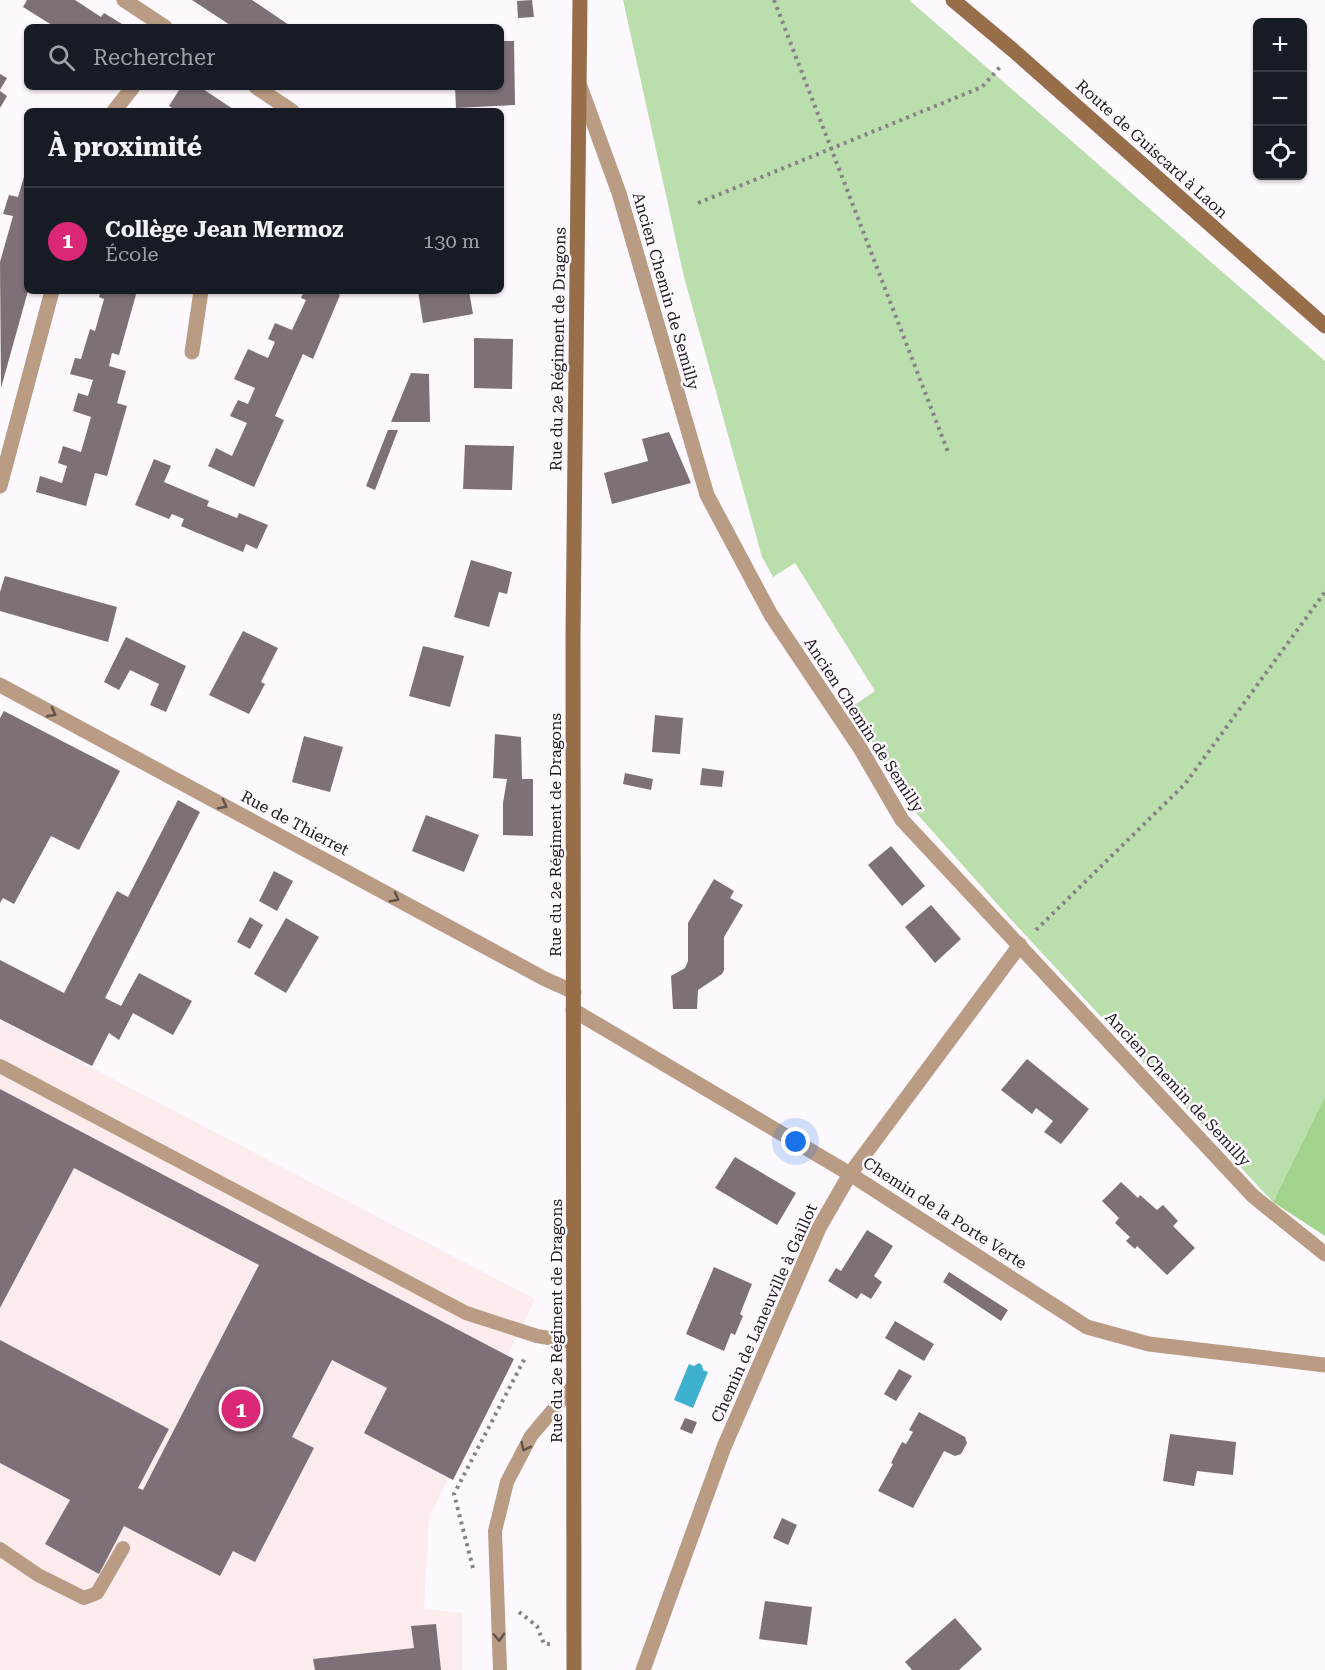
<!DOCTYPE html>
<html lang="fr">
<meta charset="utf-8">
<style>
body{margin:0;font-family:"Roboto Serif",serif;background:#242831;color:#f1f3f6}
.controls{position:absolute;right:18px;top:18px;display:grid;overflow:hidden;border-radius:9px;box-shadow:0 2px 4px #0004}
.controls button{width:54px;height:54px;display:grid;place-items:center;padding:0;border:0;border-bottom:2px solid #363941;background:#171b24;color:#f1f3f6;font:30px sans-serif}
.you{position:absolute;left:796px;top:1142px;width:21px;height:21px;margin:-15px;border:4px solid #fff;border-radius:50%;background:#1a73e8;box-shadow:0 0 0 9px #1a73e833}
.badge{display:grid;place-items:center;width:39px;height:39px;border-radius:50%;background:#db2777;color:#fff;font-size:20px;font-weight:700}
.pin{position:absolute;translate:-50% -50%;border:3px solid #fff;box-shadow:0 2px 6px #0006}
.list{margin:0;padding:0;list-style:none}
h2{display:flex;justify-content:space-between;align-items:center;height:78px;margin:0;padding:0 24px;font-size:26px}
h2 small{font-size:20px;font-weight:400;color:#9ea1a6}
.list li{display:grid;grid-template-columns:39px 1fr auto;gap:18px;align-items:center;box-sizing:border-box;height:108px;padding:0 24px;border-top:2px solid #363941}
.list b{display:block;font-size:22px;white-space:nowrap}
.list p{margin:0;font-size:20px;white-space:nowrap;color:#9ea1a6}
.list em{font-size:20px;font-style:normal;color:#9ea1a6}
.icon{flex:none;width:33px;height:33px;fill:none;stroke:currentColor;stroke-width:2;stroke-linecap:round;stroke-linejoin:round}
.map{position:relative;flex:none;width:1325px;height:1670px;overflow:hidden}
.search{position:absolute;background:#171b24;box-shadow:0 2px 4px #0004;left:24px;top:24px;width:480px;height:66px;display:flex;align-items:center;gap:15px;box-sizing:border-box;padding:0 21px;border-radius:9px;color:#9ea1a6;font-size:22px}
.panel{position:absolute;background:#171b24;box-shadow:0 2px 4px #0004;left:24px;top:108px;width:480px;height:186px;border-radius:9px}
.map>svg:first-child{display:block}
.education{fill:#fcecee}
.green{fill:#bbdead}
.forest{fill:#a2d48e}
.water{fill:#3eb1ce}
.building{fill:#7d7079}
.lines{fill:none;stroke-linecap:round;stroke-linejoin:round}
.path{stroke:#878387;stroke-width:4;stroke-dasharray:3 4.5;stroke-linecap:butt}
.lane{stroke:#b99c83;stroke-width:14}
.street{stroke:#b99c83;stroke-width:15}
.secondary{stroke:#976e49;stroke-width:15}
.oneway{stroke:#63544b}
.labels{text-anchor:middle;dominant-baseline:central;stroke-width:5;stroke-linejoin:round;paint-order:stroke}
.street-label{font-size:16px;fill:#1d191d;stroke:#fef9fe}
</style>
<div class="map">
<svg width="1325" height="1670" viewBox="0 0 1325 1670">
<rect width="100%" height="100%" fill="#fef9fe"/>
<!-- education -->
<path class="education" d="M0,1020L535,1299L429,1518L424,1609L462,1613V1670H0Z"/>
<!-- green -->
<path class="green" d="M623,0H909L1325,361V1096L1273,1202L1015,924L918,815L850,708L875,691L795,563L773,577L762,557L684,277Z"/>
<!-- forest -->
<path class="forest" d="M1325,1096V1236L1273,1202Z"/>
<!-- water -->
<path class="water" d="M699,1363L702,1365L703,1370L708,1372L693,1408L674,1400L689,1364L694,1366Z"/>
<!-- building -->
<g class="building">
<path d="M27,0H75L101,17L104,13L122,24L120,27H55L23,7Z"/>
<path d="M192,0H252L292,27H233Z"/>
<path d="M532,0L534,17L518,18L517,1Z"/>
<path d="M501,41H514L515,105L456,108L455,87H501Z"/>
<path d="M0,74L7,78L0,90Z"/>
<path d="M181,87H200L236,111H177L169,106Z"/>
<path d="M0,91L7,96L0,108Z"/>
<path d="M26,170L28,291L1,388L0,262L13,216L3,214L9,195L18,197Z"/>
<path d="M101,291H137L119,355L112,353L109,366L126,371L117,403L127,406L107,476L95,473L86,506L36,492L40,476L62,483L67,466L58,463L63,446L81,452L91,417L73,411L78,393L88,396L93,380L70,374L75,358L81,359L90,329L95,331L104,299L99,297Z"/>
<path d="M304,291H333L340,295L313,359L303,354L275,416L284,420L254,487L208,466L216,448L232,456L247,423L230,416L238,400L248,404L255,388L234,379L248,349L268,358L275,342L268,339L275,323L292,330L306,300L301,298Z"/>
<path d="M418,291H469L473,314L423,323Z"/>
<path d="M474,338L513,339L512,389L474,388Z"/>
<path d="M411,373L429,374L430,422H391Z"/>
<path d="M388,430H398L375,490L366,486Z"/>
<path d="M669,432L691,483L612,504L604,473L648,461L642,439Z"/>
<path d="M465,445L514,446L512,490L463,489Z"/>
<path d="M154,459L171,466L164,482L209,501L207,506L237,518L239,513L268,525L257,549L246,544L243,552L181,526L184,519L172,514L169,519L135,505Z"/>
<path d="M471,560L512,572L507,594L499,592L489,627L454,617Z"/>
<path d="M5,576L117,607L108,642L0,611V592Z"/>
<path d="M243,631L278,648L261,682L265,684L249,714L209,695Z"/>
<path d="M126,637L186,666L166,712L150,705L159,684L130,670L119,690L104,682Z"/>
<path d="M423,646L464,656L450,707L409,696Z"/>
<path d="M4,711L120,771L79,850L51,836L14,904L3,898L0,903V718Z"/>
<path d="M655,715L683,718L680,754L652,752Z"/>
<path d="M495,734L521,737L522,779H533V836L503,835V803L507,779L493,778Z"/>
<path d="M304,736L343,747L330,792L292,782Z"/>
<path d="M702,768L724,771L722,787L700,785Z"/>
<path d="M625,773L653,779L651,790L623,784Z"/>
<path d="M178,800L200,812L105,998L121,1006L139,973L192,1001L173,1035L133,1013L119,1040L109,1033L92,1066L0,1019V960L64,993L117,891L128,897Z"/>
<path d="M426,815L479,835L464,872L412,851Z"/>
<path d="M891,846L925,886L902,906L868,865Z"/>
<path d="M274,871L293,881L277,911L259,901Z"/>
<path d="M714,879L734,891L730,898L743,905L724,937V970L722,974L698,990L697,1009H673L671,976L685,968L688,961V923Z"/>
<path d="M931,905L961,939L935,963L905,927Z"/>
<path d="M250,917L263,925L250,949L237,942Z"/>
<path d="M286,918L319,937L286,993L254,974Z"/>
<path d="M1027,1059L1089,1109L1061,1144L1044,1132L1053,1121L1036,1108L1032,1114L1001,1090Z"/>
<path d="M0,1089L514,1359L453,1480L364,1433L387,1388L332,1360L292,1437L314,1448L255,1562L233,1551L220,1576L124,1526L99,1574L45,1544L70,1500L0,1463V1340L169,1429L138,1488L143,1490L259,1265L74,1168L0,1308Z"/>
<path d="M735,1157L796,1193L777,1225L715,1188Z"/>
<path d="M1121,1182L1138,1198L1140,1195L1157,1210L1163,1205L1178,1221L1173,1226L1195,1248L1167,1275L1137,1246L1135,1249L1126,1241L1130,1237L1115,1223L1119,1218L1102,1201Z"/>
<path d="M867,1230L893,1246L874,1276L882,1282L871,1299L861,1293L857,1299L828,1281L836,1268L841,1271Z"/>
<path d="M714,1267L752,1284L740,1314L743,1316L735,1335L731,1333L724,1351L686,1334Z"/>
<path d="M949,1272L1008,1310L1001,1321L943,1282Z"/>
<path d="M895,1321L934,1344L924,1361L885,1338Z"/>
<path d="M899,1369L912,1376L896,1401L884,1394Z"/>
<path d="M919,1412L965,1437L967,1443L961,1454L955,1456L944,1451L913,1508L878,1491L893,1464L891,1463L902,1442L906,1444L913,1432L909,1430Z"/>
<path d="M685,1418L697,1422L692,1434L680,1429Z"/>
<path d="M1170,1434L1236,1442L1233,1475L1197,1471L1194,1486L1163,1481Z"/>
<path d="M782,1518L797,1525L788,1545L773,1538Z"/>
<path d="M765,1601L812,1607L807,1645L759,1639Z"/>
<path d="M955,1618L982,1649L959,1670H912L905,1662Z"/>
<path d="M436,1624L441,1670H315L313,1659L414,1648L411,1626Z"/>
</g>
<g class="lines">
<!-- path -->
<g class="path">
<path d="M774,0L948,452"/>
<path d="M698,203L982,87L1000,67"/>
<path d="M1036,930L1185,784L1325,592"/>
<path d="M473,1568L454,1494L526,1356"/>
<path d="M519,1612L537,1626L544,1644H552"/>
</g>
<!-- lane -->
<g class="lane">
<path d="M0,1066L466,1313L537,1336L573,1342"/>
<path d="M0,1549L38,1575L84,1598L97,1593L123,1548"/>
<path d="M500,1670L495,1531L507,1482L531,1436L574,1385"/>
</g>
<!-- street -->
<g class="street">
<path d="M124,0L165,27"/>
<path d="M580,86L619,193L707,495L771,615L860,748L902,820L1253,1196L1325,1254"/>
<path d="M256,87L292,111"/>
<path d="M114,111L133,87"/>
<path d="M192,352L201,291"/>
<path d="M0,486L52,291"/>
<path d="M0,685L545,979L574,992"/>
<path d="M573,1010L850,1174L1087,1327L1149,1344L1325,1365"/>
<path d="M643,1670L724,1447L819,1228L850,1174L1020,945"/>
</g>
<!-- secondary -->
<g class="secondary">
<path d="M953,0L1014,51L1325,326"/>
<path d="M574,1670L573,636L580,0"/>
</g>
</g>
<!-- one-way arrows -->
<defs><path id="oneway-chevron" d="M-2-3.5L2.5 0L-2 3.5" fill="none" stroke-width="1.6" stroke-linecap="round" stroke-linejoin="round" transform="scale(1.5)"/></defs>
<g class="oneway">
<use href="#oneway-chevron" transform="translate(52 713) rotate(28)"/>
<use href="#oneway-chevron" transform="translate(223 805) rotate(28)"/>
<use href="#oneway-chevron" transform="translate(395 898) rotate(28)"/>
<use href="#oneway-chevron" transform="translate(525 1447) rotate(117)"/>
<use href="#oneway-chevron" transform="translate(499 1637) rotate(88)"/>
</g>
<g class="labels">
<!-- street labels -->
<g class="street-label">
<text transform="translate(1152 149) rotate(42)">Route de Guiscard à Laon</text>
<text transform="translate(666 291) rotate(74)">Ancien Chemin de Semilly</text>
<text transform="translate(558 349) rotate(-89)">Rue du 2e Régiment de Dragons</text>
<text transform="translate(864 725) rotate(57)">Ancien Chemin de Semilly</text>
<text transform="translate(295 823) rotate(28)">Rue de Thierret</text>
<text transform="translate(555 835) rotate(-90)">Rue du 2e Régiment de Dragons</text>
<text transform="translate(1178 1089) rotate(47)">Ancien Chemin de Semilly</text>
<text transform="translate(945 1213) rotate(33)">Chemin de la Porte Verte</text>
<text transform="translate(764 1313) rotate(-66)">Chemin de Laneuville à Gaillot</text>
<text transform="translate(556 1321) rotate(-90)">Rue du 2e Régiment de Dragons</text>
</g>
</g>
</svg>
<div class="controls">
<button>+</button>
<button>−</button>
<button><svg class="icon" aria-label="locate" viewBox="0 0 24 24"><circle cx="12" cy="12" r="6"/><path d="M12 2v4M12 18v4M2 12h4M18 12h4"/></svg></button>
</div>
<div class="you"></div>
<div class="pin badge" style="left:241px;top:1409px">1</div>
<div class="search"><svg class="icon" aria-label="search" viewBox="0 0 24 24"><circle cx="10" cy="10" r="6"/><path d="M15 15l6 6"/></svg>Rechercher</div>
<section class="panel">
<h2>À proximité<small></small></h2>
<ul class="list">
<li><span class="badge">1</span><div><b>Collège Jean Mermoz</b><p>École</p></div><em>130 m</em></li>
</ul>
</section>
</div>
